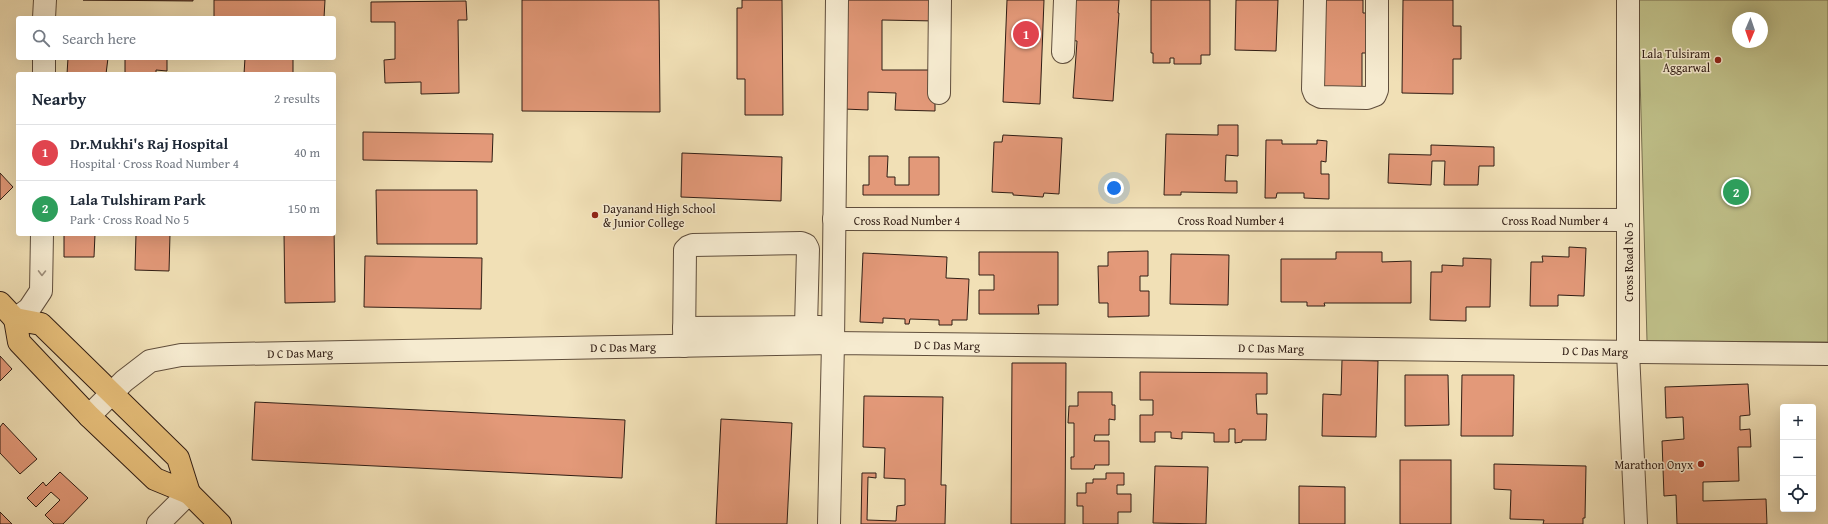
<!DOCTYPE html>
<meta charset="utf-8">
<style>
body{margin:0;font-family:"Gentium Book Plus",serif;background:#f2f2f3;color:#1f2937}
.controls{position:absolute;right:12px;bottom:12px;display:grid;overflow:hidden;border-radius:4px;box-shadow:0 4px 16px #0002}
.controls button{width:36px;height:36px;display:grid;place-items:center;padding:0;border:0;border-bottom:1px solid #e0e1e3;background:#fff;color:#1f2937;font:20px sans-serif}
.compass{position:absolute;left:1732px;top:12px;width:36px;height:36px;border-radius:50%;background:#fff;box-shadow:0 4px 16px #0002;rotate:182deg}
.you{position:absolute;left:1114px;top:188px;width:14px;height:14px;margin:-10px;border:3px solid #fff;border-radius:50%;background:#1a73e8;box-shadow:0 0 0 6px #1a73e833}
.badge{display:grid;place-items:center;width:26px;height:26px;border-radius:50%;background:#8f2418;color:#fff;font-size:13px;font-weight:700}
.pin{position:absolute;translate:-50% -50%;border:2px solid #fff;box-shadow:0 1px 4px #0006}
.list{margin:0;padding:0;list-style:none}
h2{display:flex;justify-content:space-between;align-items:center;height:52px;margin:0;padding:0 16px;font-size:17px}
h2 small{font-size:13px;font-weight:400;color:#747a83}
.list li{display:grid;grid-template-columns:26px 1fr auto;gap:12px;align-items:center;box-sizing:border-box;height:56px;padding:0 16px;border-top:1px solid #e0e1e3}
.list b{display:block;font-size:15px;white-space:nowrap}
.list p{margin:0;font-size:13px;white-space:nowrap;color:#747a83}
.list em{font-size:13px;font-style:normal;color:#747a83}
.icon{flex:none;width:22px;height:22px;fill:none;stroke:currentColor;stroke-width:2;stroke-linecap:round;stroke-linejoin:round}
.map{position:relative;flex:none;width:1828px;height:524px;overflow:hidden}
.search{position:absolute;background:#fff;box-shadow:0 4px 16px #0002;left:16px;top:16px;width:320px;height:44px;display:flex;align-items:center;gap:10px;box-sizing:border-box;padding:0 14px;border-radius:4px;color:#747a83;font-size:15px}
.panel{position:absolute;background:#fff;box-shadow:0 4px 16px #0002;left:16px;top:72px;width:320px;height:164px;border-radius:4px}
.map>svg:first-child{display:block}
.green{fill:#c0c18a;stroke:#786f4f;fill-rule:evenodd}
.building{fill:#e39979;stroke:#301d14}
.lines{fill:none;stroke-linecap:round;stroke-linejoin:round}
.minor-casing{stroke:#604e3c;stroke-width:24}
.major-casing{stroke:#301d14;stroke-width:24}
.minor{stroke:#f6ebd0;stroke-width:22}
.major{stroke:#e8c07b;stroke-width:22}
.oneway{stroke:#9d8e7b}
.poi-dot{fill:#8f2418;stroke:#f6ebd0;stroke-width:1.5}
.labels{text-anchor:middle;dominant-baseline:central;stroke-width:3;stroke-linejoin:round;paint-order:stroke}
.poi-label{font-size:12px;fill:#301d14;stroke:#f6ebd0;text-anchor:end}
.street-label{font-size:12px;fill:#301d14;stroke:#f6ebd0}
</style>
<div class="map">
<svg width="1828" height="524" viewBox="0 0 1828 524">
<rect width="100%" height="100%" fill="#f1e0b6"/>
<filter id="stains"><feTurbulence type="fractalNoise" baseFrequency=".005" numOctaves="4"/><feColorMatrix values="0 0 0 0 .2 0 0 0 0 .09 0 0 0 0 .02 0 0 0 .5 -.17"/></filter>
<radialGradient id="worn" r=".72"><stop offset=".6" stop-color="#630" stop-opacity="0"/><stop offset="1" stop-color="#630" stop-opacity=".3"/></radialGradient>
<!-- green -->
<path class="green" d="M1638,0H1828V342L1647,341ZM1738,18H1762V42H1738Z"/>
<!-- building -->
<g class="building">
<path d="M83,0H193V1Z"/>
<path d="M214,0H325L324,18H214Z"/>
<path d="M522,0H659L660,112L522,111Z"/>
<path d="M742,0H782L783,115H745V79H737V8H742Z"/>
<path d="M845,0H936V21L882,20V70H935V111L895,110L896,93L868,92V110L844,109Z"/>
<path d="M1007,0H1044L1040,104L1003,102Z"/>
<path d="M1072,0H1119L1118,13H1119L1113,101L1073,98L1077,41L1069,40Z"/>
<path d="M1151,0H1210V55H1201V64H1174V58H1170V63H1153V53H1151Z"/>
<path d="M1236,0H1278L1276,51L1235,50Z"/>
<path d="M1326,0H1363V13H1367L1373,53H1362V88L1322,87Z"/>
<path d="M1403,0H1453V26H1461V59H1453V94L1402,93Z"/>
<path d="M466,1L467,20H458L459,93L421,94V82L385,83L384,60L395,59V22H371V2Z"/>
<path d="M68,58H108L106,74H67Z"/>
<path d="M125,58H167V71L156,70V74H125Z"/>
<path d="M245,58H293V74H244Z"/>
<path d="M1218,125H1238V156L1226,155L1225,181H1237V193L1181,192V195H1164L1166,134L1218,135Z"/>
<path d="M363,132L493,134L492,162L363,160Z"/>
<path d="M1003,135L1062,138L1059,194L1044,193L1043,197L1013,195V193L992,192L994,142H1002Z"/>
<path d="M1266,140H1282V144H1317V140L1327,141L1326,162L1321,161V174H1329V199L1304,198V193H1277L1276,198H1265Z"/>
<path d="M1431,145L1494,147V166H1479L1478,185H1444L1445,161H1432L1431,185L1388,183L1389,154L1431,155Z"/>
<path d="M682,153L782,157L781,201L681,197Z"/>
<path d="M869,156H888L887,177H895V185H909V157H939V195H863V185H869Z"/>
<path d="M0,173L13,187L0,200Z"/>
<path d="M376,190H477V244H377Z"/>
<path d="M334,225L335,302L285,303L284,234H334Z"/>
<path d="M64,234H95L94,257H64Z"/>
<path d="M136,234H170L169,271L135,270Z"/>
<path d="M1569,247L1586,248L1584,296L1558,295V306H1530L1531,262H1543L1542,256L1569,257Z"/>
<path d="M1148,251V276H1140V291H1149V316L1108,317V303H1099L1098,266H1108V252Z"/>
<path d="M979,252H1058V305H1038L1039,314H979V290H994V275H979Z"/>
<path d="M1336,252H1382V262L1411,261V303H1324L1325,306H1307V302H1281V259H1336Z"/>
<path d="M863,253L947,257L946,278L969,279L967,320H952V325H939V320L910,319L909,324H905V319L883,318V323L860,322Z"/>
<path d="M1171,254L1229,255L1228,305L1170,304Z"/>
<path d="M365,256L482,258L481,309L364,307Z"/>
<path d="M1463,258L1491,259L1490,307H1466V321L1430,320L1431,272H1442V265L1463,266Z"/>
<path d="M0,356L12,369L0,381Z"/>
<path d="M1342,360L1378,361L1376,437L1322,436L1323,394L1341,395Z"/>
<path d="M1012,363H1066L1065,524H1011Z"/>
<path d="M1140,372L1267,373V394H1256L1257,414H1267L1266,440H1242V442L1235,443V429H1229V442H1214V433L1182,432V439L1171,438V432H1155V442H1140V415H1153V400H1140Z"/>
<path d="M1405,375H1448L1449,425L1405,426Z"/>
<path d="M1462,375H1514L1513,436H1461Z"/>
<path d="M1748,384L1750,415L1740,416V430L1750,429L1751,447H1738L1739,481L1703,482V501L1766,499L1767,524H1677L1676,495L1664,496L1662,441L1684,439L1683,417L1666,418L1665,387Z"/>
<path d="M1078,392H1112V405H1115V420L1109,419V435H1095L1094,441H1109V465H1095L1094,469H1071V457H1074V423H1068L1069,406H1078Z"/>
<path d="M864,396L943,397L941,485H946L945,524H861L862,473H876V478L868,477L867,520L896,521L897,506L905,505V479L884,478L885,448L863,447Z"/>
<path d="M255,402L625,420L622,478L252,460Z"/>
<path d="M721,419L792,423L787,524H716Z"/>
<path d="M3,423L37,459L20,474L0,453V427Z"/>
<rect x="1400" y="460" width="51" height="64"/>
<path d="M1494,464L1586,466L1585,518H1583V524H1543L1544,520L1510,519L1511,490L1494,489Z"/>
<path d="M1155,466L1208,467L1206,524L1153,523Z"/>
<path d="M60,472L88,498L63,524H54L45,515L60,500L51,492L36,507L27,498L43,482L46,486Z"/>
<path d="M1106,473H1124V485H1117V494H1131V512H1118V524H1083V506H1077V493H1086V483H1093V479H1106Z"/>
<path d="M1299,486L1345,487V524H1299Z"/>
<path d="M0,512L12,524H0Z"/>
</g>
<g class="lines">
<defs>
<g id="minor">
<path d="M1315,0L1313,89L1315,94L1321,97L1367,98L1375,95L1377,90V0"/>
<path d="M1628,0V352L1636,524"/>
<path d="M44,18L45,0"/>
<path d="M1063,52L1065,0"/>
<path d="M44,74V58"/>
<path d="M939,93L940,0"/>
<path d="M834,219L1628,220"/>
<path d="M15,319L29,309L41,291L42,234"/>
<path d="M684,328L820,327"/>
<path d="M684,346L685,250L688,247L693,245L801,243L806,245L808,249L806,327"/>
<path d="M89,416L124,381L150,361L181,355L833,343L1828,354"/>
<path d="M158,524L189,493"/>
<path d="M829,524L833,343L837,0"/>
</g>
<g id="major">
<path d="M0,303L15,319"/>
<path d="M15,319L41,324L178,458L189,493L155,479L89,416L19,342Z"/>
<path d="M189,493L220,524"/>
</g>
</defs>
<!-- minor casing -->
<use href="#minor" class="minor-casing"/>
<!-- major casing -->
<use href="#major" class="major-casing"/>
<!-- minor -->
<use href="#minor" class="minor"/>
<!-- major -->
<use href="#major" class="major"/>
</g>
<!-- one-way arrows -->
<defs><path id="oneway-chevron" d="M-2-3.5L2.5 0L-2 3.5" fill="none" stroke-width="1.6" stroke-linecap="round" stroke-linejoin="round"/></defs>
<use class="oneway" href="#oneway-chevron" transform="translate(42 273) rotate(91)"/>
<!-- markers -->
<g class="poi-dot">
<circle cx="1718" cy="60" r="4"/>
<circle cx="595" cy="215" r="4"/>
<circle cx="1701" cy="464" r="4"/>
</g>
<g class="labels">
<!-- poi labels -->
<g class="poi-label">
<text x="1710" y="53">Lala Tulsiram<tspan x="1710" dy="14">Aggarwal</tspan></text>
<text x="603" y="208" text-anchor="start">Dayanand High School<tspan x="603" dy="14">&amp; Junior College</tspan></text>
<text x="1693" y="464">Marathon Onyx</text>
</g>
<!-- street labels -->
<g class="street-label">
<text x="907" y="220">Cross Road Number 4</text>
<text x="1231" y="220">Cross Road Number 4</text>
<text x="1555" y="220">Cross Road Number 4</text>
<text transform="translate(1628 262) rotate(-90)">Cross Road No 5</text>
<text transform="translate(947 345) rotate(1)">D C Das Marg</text>
<text transform="translate(623 347) rotate(-1)">D C Das Marg</text>
<text transform="translate(1271 348) rotate(1)">D C Das Marg</text>
<text transform="translate(1595 351) rotate(1)">D C Das Marg</text>
<text transform="translate(300 353) rotate(-1)">D C Das Marg</text>
</g>
</g>
<rect width="100%" height="100%" filter="url(#stains)"/>
<rect width="100%" height="100%" fill="url(#worn)"/>
</svg>
<div class="controls">
<button>+</button>
<button>−</button>
<button><svg class="icon" aria-label="locate" viewBox="0 0 24 24"><circle cx="12" cy="12" r="6"/><path d="M12 2v4M12 18v4M2 12h4M18 12h4"/></svg></button>
</div>
<svg class="compass" viewBox="-18 -18 36 36"><path d="M0-13l5 13h-10z" fill="#e53935"/><path d="M0 13l5-13h-10z" fill="#747a83"/></svg>
<div class="you"></div>
<div class="pin badge" style="left:1026px;top:34px;background:#e0444e">1</div>
<div class="pin badge" style="left:1736px;top:192px;background:#2e9e5b">2</div>
<div class="search"><svg class="icon" aria-label="search" viewBox="0 0 24 24"><circle cx="10" cy="10" r="6"/><path d="M15 15l6 6"/></svg>Search here</div>
<section class="panel">
<h2>Nearby<small>2 results</small></h2>
<ul class="list">
<li><span class="badge" style="background:#e0444e">1</span><div><b>Dr.Mukhi's Raj Hospital</b><p>Hospital · Cross Road Number 4</p></div><em>40 m</em></li>
<li><span class="badge" style="background:#2e9e5b">2</span><div><b>Lala Tulshiram Park</b><p>Park · Cross Road No 5</p></div><em>150 m</em></li>
</ul>
</section>
</div>
